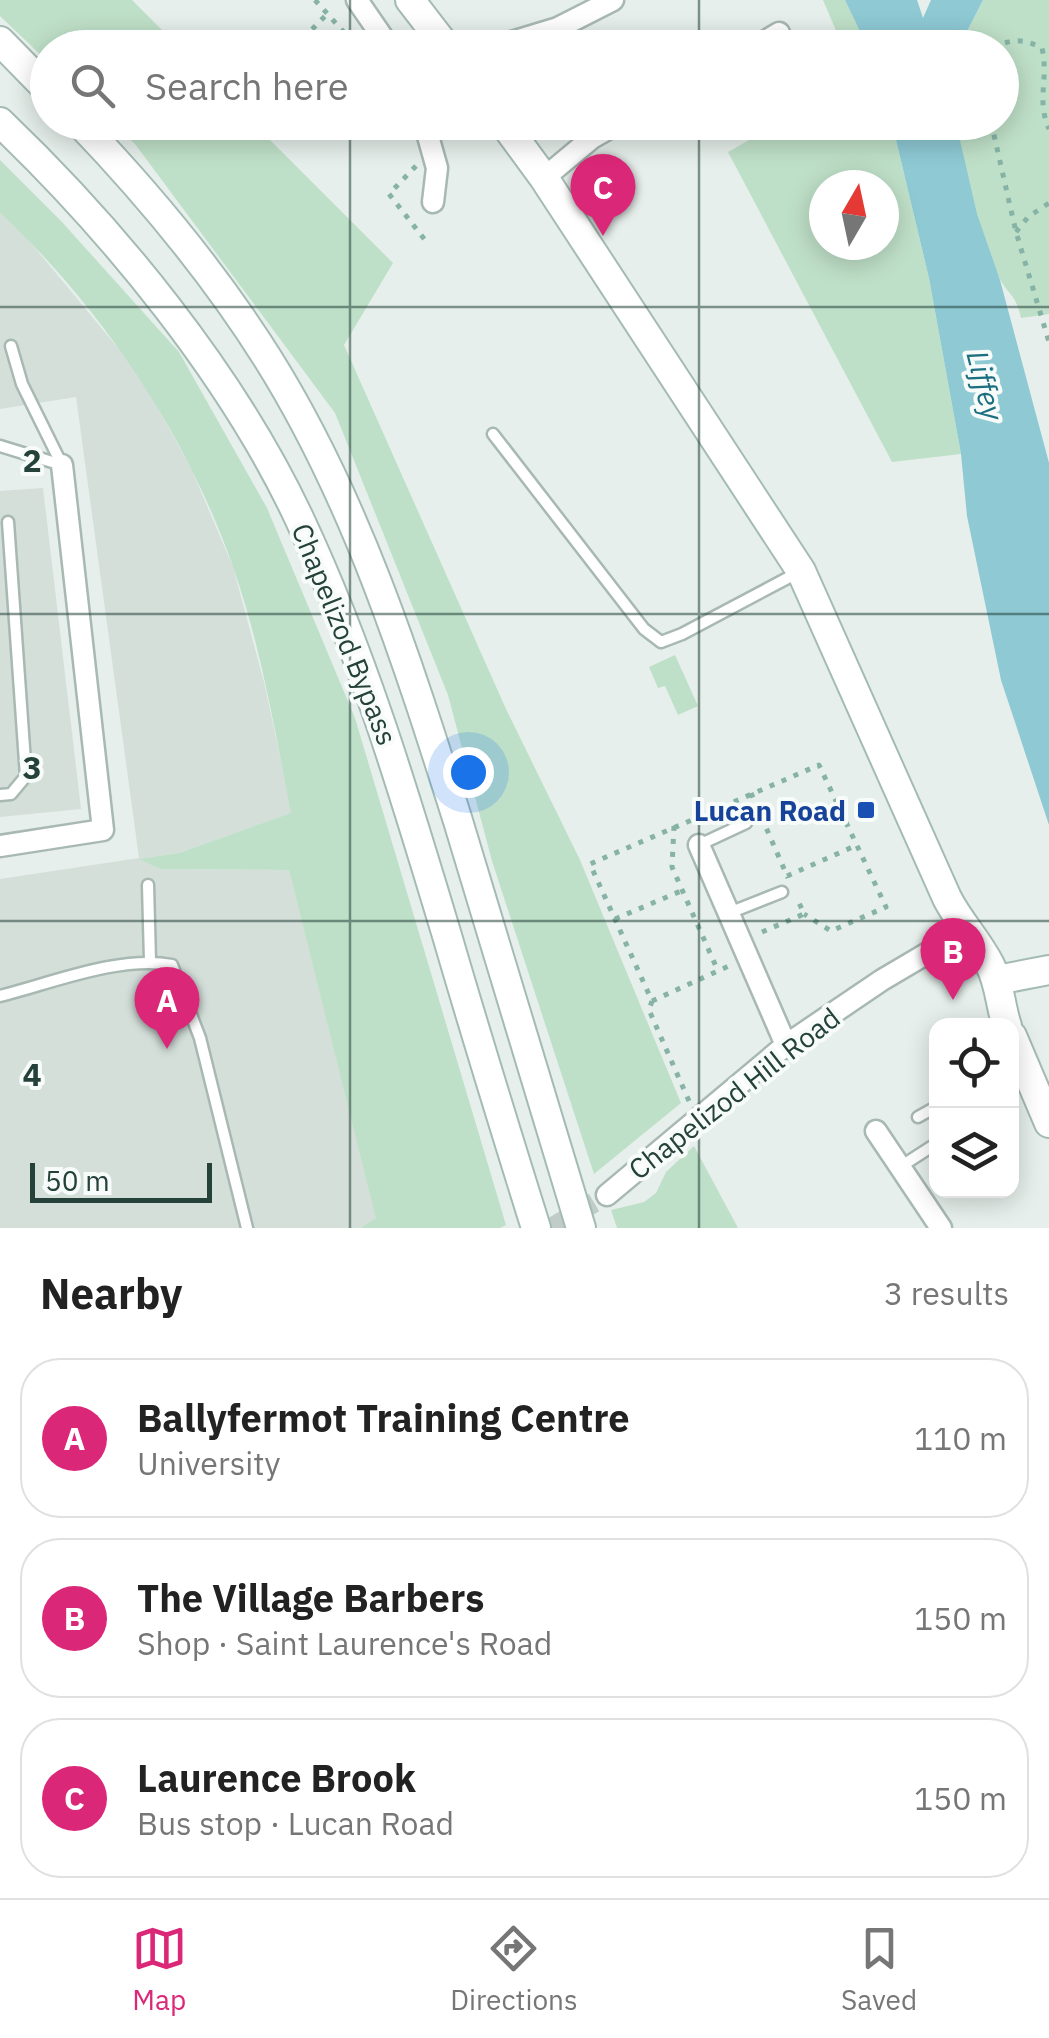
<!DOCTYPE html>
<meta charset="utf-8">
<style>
body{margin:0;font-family:"IBM Plex Sans",sans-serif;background:#f2f2f2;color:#222}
.controls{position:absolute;right:30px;bottom:30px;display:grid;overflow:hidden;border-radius:20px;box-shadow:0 5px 25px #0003}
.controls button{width:90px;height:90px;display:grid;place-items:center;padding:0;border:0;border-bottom:2px solid #e0e0e0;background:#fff;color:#222;font:50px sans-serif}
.compass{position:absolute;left:809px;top:170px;width:90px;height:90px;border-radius:50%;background:#fff;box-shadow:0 5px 25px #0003;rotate:9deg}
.scale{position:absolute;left:30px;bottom:25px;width:182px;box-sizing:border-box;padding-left:10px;border:5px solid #24423a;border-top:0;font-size:28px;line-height:35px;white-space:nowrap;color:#24423a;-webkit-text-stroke:8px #f7fbf9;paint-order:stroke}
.you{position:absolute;left:468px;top:772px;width:35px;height:35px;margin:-25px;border:8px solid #fff;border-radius:50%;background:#1a73e8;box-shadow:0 0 0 15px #1a73e833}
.badge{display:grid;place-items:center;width:65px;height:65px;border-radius:50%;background:#db2777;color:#fff;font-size:32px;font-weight:700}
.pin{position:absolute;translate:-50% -82px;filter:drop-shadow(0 2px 5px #0008)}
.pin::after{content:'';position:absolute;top:52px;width:35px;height:30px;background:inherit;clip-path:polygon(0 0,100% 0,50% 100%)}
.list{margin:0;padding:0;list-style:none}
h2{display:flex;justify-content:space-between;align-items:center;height:130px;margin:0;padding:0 40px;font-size:42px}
h2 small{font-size:32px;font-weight:400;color:#767676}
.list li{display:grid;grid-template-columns:65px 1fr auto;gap:30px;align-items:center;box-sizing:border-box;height:160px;margin:0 20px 20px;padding:0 20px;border:2px solid #e0e0e0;border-radius:40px}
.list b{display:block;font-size:38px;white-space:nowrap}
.list p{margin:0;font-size:32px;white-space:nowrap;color:#767676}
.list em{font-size:32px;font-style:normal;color:#767676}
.icon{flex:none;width:55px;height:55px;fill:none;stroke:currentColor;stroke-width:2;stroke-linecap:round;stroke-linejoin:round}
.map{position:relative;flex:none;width:1049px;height:1228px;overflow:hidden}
.search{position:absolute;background:#fff;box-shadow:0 5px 25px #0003;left:30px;right:30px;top:30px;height:110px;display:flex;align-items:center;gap:25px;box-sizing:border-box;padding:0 35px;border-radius:55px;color:#767676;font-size:38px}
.sheet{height:670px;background:#fff}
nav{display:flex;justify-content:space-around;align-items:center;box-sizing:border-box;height:140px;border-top:2px solid #e0e0e0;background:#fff;font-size:28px;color:#767676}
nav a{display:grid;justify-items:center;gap:5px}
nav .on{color:#db2777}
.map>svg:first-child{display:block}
.built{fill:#d4dfda}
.green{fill:#bfe0c8;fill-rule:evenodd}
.water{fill:#8ec9d4}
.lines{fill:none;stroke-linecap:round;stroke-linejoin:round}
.street-tunnel{stroke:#bfccc8;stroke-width:20;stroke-dasharray:20 10;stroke-linecap:butt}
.lane-casing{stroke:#a8b8b2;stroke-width:15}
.street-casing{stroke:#a8b8b2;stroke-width:25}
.secondary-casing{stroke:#a4bbb3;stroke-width:32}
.path{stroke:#86b3a5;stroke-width:5;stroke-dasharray:5 8;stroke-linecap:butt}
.lane{stroke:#fff;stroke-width:10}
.street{stroke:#fff;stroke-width:20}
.secondary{stroke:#fff;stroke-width:28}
.grid{fill:none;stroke:#24423a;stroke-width:2.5;stroke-opacity:0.55}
.transit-dot{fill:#1a4fb4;stroke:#f7fbf9;stroke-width:4}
.labels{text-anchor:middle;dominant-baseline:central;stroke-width:8;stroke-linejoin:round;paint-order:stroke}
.street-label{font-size:28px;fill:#24423a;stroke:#f7fbf9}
.transit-label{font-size:28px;font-weight:bold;fill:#164399;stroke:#f7fbf9;text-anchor:end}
.water-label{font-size:30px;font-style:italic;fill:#1c6f80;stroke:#f7fbf9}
.grid-label{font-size:32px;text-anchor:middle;font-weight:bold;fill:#24423a;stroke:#f7fbf9;stroke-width:8;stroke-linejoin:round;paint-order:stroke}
</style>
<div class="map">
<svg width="1049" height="1228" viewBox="0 0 1049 1228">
<rect width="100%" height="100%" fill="#e6efeb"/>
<!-- built -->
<g class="built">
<path d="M0,213L26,237L137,371L191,468L233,567L265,686L292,813L179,853L140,859L160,869L289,870L377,1218L360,1228H0V879L139,858L76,397L0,409Z"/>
<path d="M43,488L81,809L0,817V491Z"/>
</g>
<!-- green -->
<g class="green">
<path d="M0,0H132L179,47L48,48L47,61L0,16Z"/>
<path d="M823,0H845L868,47H843Z"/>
<path d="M983,0H1049V314L1021,318C1015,292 1009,297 999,277C975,231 967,173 956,123L1002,122V48L959,47Z"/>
<path d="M112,123H253L393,263L344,345L506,709L580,860L681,1103L594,1174L492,861L448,695L335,413L135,144Z"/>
<path d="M779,123H892L929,278L961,454L892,462L728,152ZM824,185H884V245H824Z"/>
<path d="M0,160L62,222L179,352L267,508L355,718L506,1225L500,1228H360L376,1218L289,870L160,869L139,859L179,853L291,813C275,731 261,646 233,567C188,437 101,306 0,213Z"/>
<path d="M675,655L698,706L678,715L665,686L658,688L649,667Z"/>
<path d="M694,1146L738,1228H617L611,1210L644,1202L656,1193L666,1172Z"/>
</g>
<!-- water -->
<g class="water">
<path d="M845,0H917L923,18L931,0H983L959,47L868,48Z"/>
<path d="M892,123H956L977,214L1000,280L1049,463V825L1001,680L967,516L961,454L929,278Z"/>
</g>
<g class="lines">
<!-- street-tunnel -->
<path class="street-tunnel" d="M551,1228L607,1195"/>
<defs>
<g id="lane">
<path d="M11,346L22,384L62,465"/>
<path d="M493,434L644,629L661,642L682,634L799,572"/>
<path d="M0,446L62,465"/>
<path d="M0,795L11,794L26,776L8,522"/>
<path d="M699,845L746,823"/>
<path d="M148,885L150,961"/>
<path d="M729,913L782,892"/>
<path d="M0,996C52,983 120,955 172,965L200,1038L247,1228"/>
<path d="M918,1117L936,1107"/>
<path d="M900,1167L931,1147"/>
</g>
<g id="street">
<path d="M357,0L390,48"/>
<path d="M492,48L558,28L613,0"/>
<path d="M754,48L779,33"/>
<path d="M424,122L437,168L433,202"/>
<path d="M544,178L592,138L620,122"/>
<path d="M699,845L786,1045"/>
<path d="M0,846L103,830L62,465"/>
<path d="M876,1131L941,1228"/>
<path d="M607,1195L786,1045L882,980L965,931"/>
</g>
<g id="secondary">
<path d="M410,0L447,48"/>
<path d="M0,41L48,90"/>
<path d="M0,122C114,231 232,375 299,518C363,654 405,796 448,939C476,1035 506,1132 536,1228"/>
<path d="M79,122C149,195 214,273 268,359C357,501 408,663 458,821C499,957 540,1092 581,1228"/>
<path d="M503,122L544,178L801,571L947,898C959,922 978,941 990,965C1000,984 1000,1005 1007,1026"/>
<path d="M997,980L1049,970"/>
<path d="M1012,1036L1049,1123"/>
</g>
</defs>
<!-- lane casing -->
<use href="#lane" class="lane-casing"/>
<!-- street casing -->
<use href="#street" class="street-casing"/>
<!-- secondary casing -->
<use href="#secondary" class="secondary-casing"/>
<!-- path -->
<g class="path">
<path d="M315,0L358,48"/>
<path d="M263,48L273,35L282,48"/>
<path d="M294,48L329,12"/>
<path d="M993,48C1012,38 1024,39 1042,48C1049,79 1036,100 1049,129"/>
<path d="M991,122L1016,232L1049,342"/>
<path d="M416,166L389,194L425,240"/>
<path d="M1016,232L1028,217L1049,203"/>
<path d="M751,793L788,878"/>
<path d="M674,826L672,867L718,971"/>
<path d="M787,876L857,845"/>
<path d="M615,919L681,891"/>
<path d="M762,932L804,914L797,898"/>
<path d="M652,1001L731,965"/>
<path d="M689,1101L649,1010L652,1001L590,864L819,765L886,907L831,931L804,914"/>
</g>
<!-- lane -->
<use href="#lane" class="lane"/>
<!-- street -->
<use href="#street" class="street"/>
<!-- secondary -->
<use href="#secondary" class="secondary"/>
</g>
<!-- grid -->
<path class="grid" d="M350,0V48M699,0V48M350,122V1228M699,122V1228M0,307H1049M0,614H1049M0,921H1049"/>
<!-- markers -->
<rect class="transit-dot" x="856" y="800" width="20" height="20" rx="5"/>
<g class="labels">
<!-- street labels -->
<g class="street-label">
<text transform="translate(345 634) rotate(68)">Chapelizod Bypass</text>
<text transform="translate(734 1093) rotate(-38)">Chapelizod Hill Road</text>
</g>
<!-- transit labels -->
<g class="transit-label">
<text x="846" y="810">Lucan Road</text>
</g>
<!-- water labels -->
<g class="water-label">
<text transform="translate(986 385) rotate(76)">Liffey</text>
</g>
</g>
<g class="grid-label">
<text x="32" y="472">2</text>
<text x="32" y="779">3</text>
<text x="32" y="1086">4</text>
</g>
</svg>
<div class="controls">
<button><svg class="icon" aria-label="locate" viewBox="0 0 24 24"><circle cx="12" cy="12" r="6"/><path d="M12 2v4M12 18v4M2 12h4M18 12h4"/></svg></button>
<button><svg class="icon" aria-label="layers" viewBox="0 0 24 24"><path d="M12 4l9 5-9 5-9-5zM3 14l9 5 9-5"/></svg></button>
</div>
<svg class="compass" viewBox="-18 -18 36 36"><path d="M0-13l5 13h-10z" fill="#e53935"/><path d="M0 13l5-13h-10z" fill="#767676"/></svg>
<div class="scale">50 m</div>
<div class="you"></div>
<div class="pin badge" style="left:167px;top:1049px">A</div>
<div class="pin badge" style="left:953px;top:1000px">B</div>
<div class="pin badge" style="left:603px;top:236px">C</div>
<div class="search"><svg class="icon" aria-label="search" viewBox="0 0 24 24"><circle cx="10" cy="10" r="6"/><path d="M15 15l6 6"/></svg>Search here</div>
</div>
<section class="sheet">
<h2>Nearby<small>3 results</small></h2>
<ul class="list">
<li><span class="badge">A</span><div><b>Ballyfermot Training Centre</b><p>University</p></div><em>110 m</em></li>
<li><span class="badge">B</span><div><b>The Village Barbers</b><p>Shop · Saint Laurence's Road</p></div><em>150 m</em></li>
<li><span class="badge">C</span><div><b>Laurence Brook</b><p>Bus stop · Lucan Road</p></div><em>150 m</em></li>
</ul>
</section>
<nav>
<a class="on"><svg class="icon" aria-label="map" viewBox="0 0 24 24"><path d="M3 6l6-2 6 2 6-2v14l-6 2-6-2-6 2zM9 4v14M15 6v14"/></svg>Map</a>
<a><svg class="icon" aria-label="directions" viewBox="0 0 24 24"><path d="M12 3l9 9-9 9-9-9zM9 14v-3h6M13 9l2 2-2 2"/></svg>Directions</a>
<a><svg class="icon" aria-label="saved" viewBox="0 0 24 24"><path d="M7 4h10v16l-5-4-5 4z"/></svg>Saved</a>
</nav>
